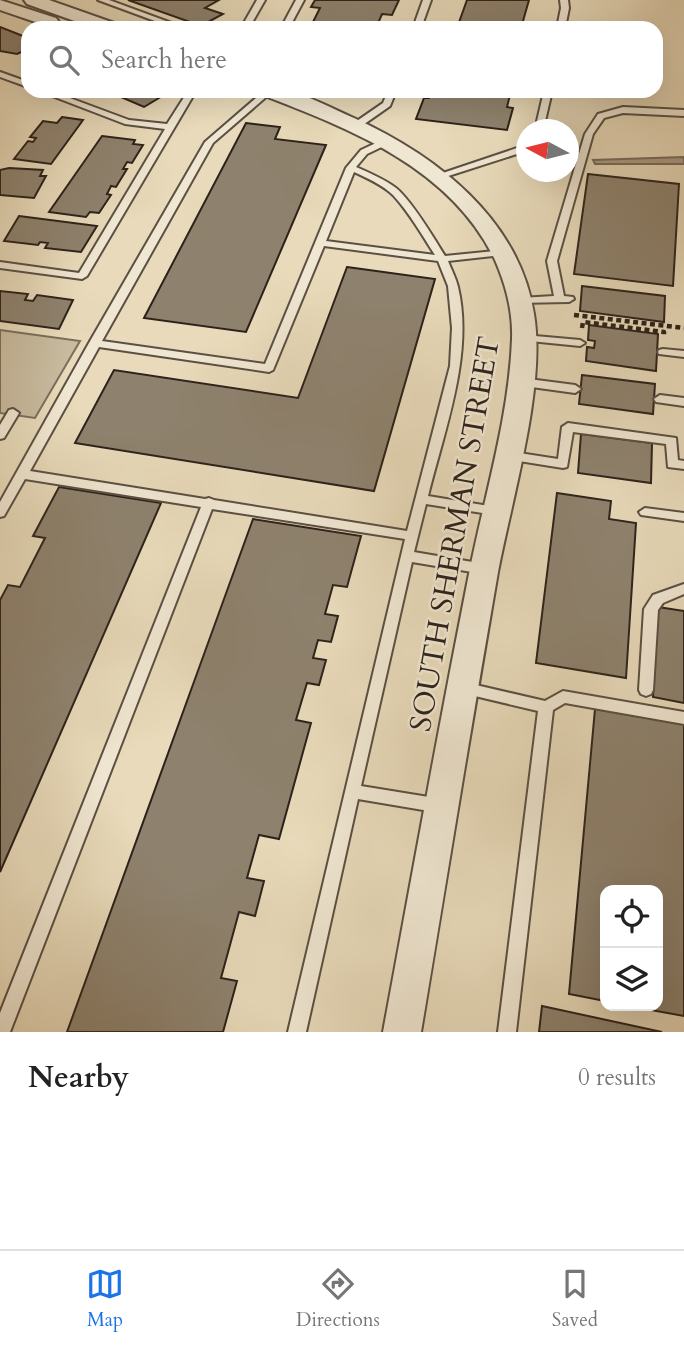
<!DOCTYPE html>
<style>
body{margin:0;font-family:Cardo,serif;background:#f2f2f2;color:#222}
.controls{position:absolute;right:21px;bottom:21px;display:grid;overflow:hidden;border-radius:14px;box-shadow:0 7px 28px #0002}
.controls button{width:63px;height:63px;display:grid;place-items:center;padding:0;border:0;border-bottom:2px solid #e0e0e0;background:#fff;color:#222;font:35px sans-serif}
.compass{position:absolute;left:516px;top:119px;width:63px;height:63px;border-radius:50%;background:#fff;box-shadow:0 7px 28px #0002;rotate:277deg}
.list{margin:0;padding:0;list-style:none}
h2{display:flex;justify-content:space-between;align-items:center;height:91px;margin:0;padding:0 28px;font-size:30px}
h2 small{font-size:23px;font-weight:400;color:#767676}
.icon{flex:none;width:38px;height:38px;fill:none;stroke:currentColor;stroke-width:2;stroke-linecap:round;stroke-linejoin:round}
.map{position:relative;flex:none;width:684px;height:1032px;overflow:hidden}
.search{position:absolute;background:#fff;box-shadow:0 7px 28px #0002;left:21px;right:21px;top:21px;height:77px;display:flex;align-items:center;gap:18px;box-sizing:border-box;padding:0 24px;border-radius:21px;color:#767676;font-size:26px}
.sheet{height:217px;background:#fff}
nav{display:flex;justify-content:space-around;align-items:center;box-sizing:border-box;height:98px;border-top:2px solid #e0e0e0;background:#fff;font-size:19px;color:#767676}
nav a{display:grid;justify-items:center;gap:4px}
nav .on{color:#1a73e8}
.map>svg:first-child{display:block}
.green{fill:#c8bb9f;stroke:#7a6e5d;stroke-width:2}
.water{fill:#a89b84;stroke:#766b5a;stroke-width:2}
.building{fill:#8e826e;stroke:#2c221b;stroke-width:2}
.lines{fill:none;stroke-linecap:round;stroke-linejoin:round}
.service-casing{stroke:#5b5043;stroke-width:4}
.tertiary-casing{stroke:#5b5043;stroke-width:4}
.path{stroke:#2c221b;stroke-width:4.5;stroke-dasharray:5 3.5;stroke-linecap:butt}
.service{fill:#f0e7d2;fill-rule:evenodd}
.tertiary{fill:#f0e7d2;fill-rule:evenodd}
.labels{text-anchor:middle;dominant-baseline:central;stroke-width:5;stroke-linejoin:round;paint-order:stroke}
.street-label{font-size:30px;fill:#2c221b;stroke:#f0e7d2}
</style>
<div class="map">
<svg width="684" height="1032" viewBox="0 0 684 1032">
<rect width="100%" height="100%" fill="#e8daba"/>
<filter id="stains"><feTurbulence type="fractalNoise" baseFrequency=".00286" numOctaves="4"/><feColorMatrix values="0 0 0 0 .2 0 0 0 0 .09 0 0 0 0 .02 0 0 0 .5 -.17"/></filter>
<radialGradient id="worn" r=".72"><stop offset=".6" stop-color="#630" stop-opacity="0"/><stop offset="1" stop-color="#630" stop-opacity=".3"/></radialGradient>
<!-- green -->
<path class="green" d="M0,330L80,341L35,418L0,413Z"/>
<!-- water -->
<path class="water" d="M684,157V164H595L593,160Z"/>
<!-- building -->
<g class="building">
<path d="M128,0H219L205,8L223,14L201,26Z"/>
<path d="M315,0H399L392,15L382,14L376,28H310L320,8L311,7Z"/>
<path d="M467,0H529L521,28H457Z"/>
<path d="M0,27L28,38V49L17,54L0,51Z"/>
<path d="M432,91H511L507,107L513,108L507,130L416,119L424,98H429Z"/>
<path d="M104,92L106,91L169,92L144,107L114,94Z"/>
<path d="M62,117L83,120L51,164L14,159L28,141L33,142L36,138L30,137L43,121L57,123Z"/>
<path d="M246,123L280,127L275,139L326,145L246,332L144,318Z"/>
<path d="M102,136L135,140L133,144L143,145L132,163L127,162L123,169H127L116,187L111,186L107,194L111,195L99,213L90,212L86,217L49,212Z"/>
<path d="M9,168L43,170L40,176H46L34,198L0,195V170Z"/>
<path d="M588,174L679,184L673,286L574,274Z"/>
<path d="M19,216L97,226L81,252L45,248L48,243L40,242L38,245L4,241Z"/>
<path d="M347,267L435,279L374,491L75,443L114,370L298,398Z"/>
<path d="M582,286L665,296L664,322L580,311Z"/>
<path d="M0,291L28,294L25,300L33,301L37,295L73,300L59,329L0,321Z"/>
<path d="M589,325L658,334L656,371L586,361L587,347L594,348L595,341L588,340Z"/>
<path d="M582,375L655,384L653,414L579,404Z"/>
<path d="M581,434L652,443L651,483L578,473Z"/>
<path d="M59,487L161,503L0,872V600L8,585L20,587L45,538L33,536Z"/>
<path d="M557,493L611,501L609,519L636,523L626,678L536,663Z"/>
<path d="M253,519L361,536L347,587L333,585L325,614L338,616L331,642L318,640L313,658L326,660L319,685L307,683L296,720L311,723L279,839L259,835L247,878L264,881L255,916L239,912L221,978L237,981L223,1032H67Z"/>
<path d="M658,607L684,611V703L653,697Z"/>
<path d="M595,709L684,724V1016L629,1006H658V890H605V1001L569,994Z"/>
<path d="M542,1006L662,1032H539Z"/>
</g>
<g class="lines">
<defs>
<g id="service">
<path d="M98,0H109L185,28H174Z"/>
<path d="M257,0H265L249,28H241Z"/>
<path d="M296,0H304L289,28H281Z"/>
<path d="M423,0H431L421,28H413Z"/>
<path d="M560,0H568L569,8L565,28H557L561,8Z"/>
<path d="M0,72L28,82V87L0,77Z"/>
<path d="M39,91H51L129,120L167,124L188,91H196L87,276L82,279L0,268V262L79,273L165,129L125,124Z"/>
<path d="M264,91H273L213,143L102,341L265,364L346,168L361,150L389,137L393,140L392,142L367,154L356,167C370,173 384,179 396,188C411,200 434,238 445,256L505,250L507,252L502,255L448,261C451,269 456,278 458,287C474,354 444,431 428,496L495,507L501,511L495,515L426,504L414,552L484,564L489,566L490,569L489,572L484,574L412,562L361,786L441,799L446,801L448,806L446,811L441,813L358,799L306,1032H288L405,539L212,509L10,1032H0V1013L201,507L25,479L4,516L0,517V502L89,343L205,142ZM354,172C367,178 383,185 393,195C409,212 422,235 435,255L326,241ZM324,246L438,261L448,286L452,328L450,366L407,531L214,500L209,498L205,499L30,471L99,347L269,372L273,370Z"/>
<path d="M388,91H396L390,106L360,127H354V123L383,103Z"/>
<path d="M544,91H552L543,130H535Z"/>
<path d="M623,107L684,110V116L623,113L604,118L593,134L557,261L564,296L573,297L574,299L569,302L516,303V299L520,298L554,296L547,261L585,134L598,114Z"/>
<path d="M526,145V151L442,178H436L434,176Z"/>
<path d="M524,335L580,340L585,343L580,346L520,340L519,338Z"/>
<path d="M663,349L684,351V357L659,354L658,352L659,350Z"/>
<path d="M521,378L575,385L581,389L575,393L517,385L515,382Z"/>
<path d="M660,395L684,398V406L656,402L654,399Z"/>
<path d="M13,409L19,413L4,438L0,439V425L9,410Z"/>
<path d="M568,423L676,438L678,460L684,461V469L668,467L666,444L573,432L567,467L563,468L506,459L500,455L506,451L558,459L562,427Z"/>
<path d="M645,508L684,513V521L641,515L639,512Z"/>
<path d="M684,584V594L663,603L658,610L653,690L651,694L646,696L641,694L639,690L644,609L653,595Z"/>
<path d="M463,682L545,701L563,691L684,712V724L565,703L553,710L516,1032H498L538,711L458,692L456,688L458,684Z"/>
</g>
<g id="tertiary">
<path d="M0,0L56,18L59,22L50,27L0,10Z"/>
<path d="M24,0H49L117,24L120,28H94L27,4Z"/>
<path d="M260,91C268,91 279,90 287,91C310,96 333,109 354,118C437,156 519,219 534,314C546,387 512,498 498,572C471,725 447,879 421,1032H383C411,881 438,730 468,579C483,500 509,420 512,339C513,312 506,285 495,260C451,168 351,129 262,95Z"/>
</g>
</defs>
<!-- service casing -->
<use href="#service" class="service-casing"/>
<!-- tertiary casing -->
<use href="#tertiary" class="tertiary-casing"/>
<!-- path -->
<g class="path">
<path d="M574,315L684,328"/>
<path d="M582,328L583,322L664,332V337"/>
</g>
<!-- service -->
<use href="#service" class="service"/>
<!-- tertiary -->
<use href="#tertiary" class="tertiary"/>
</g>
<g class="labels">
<!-- street labels -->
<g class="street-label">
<text transform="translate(455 534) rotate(-80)">SOUTH SHERMAN STREET</text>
</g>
</g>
<rect width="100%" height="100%" filter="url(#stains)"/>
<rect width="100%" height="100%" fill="url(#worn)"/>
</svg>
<div class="controls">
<button><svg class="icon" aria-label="locate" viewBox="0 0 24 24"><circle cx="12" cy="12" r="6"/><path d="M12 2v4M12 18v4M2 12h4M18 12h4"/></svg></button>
<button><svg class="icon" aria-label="layers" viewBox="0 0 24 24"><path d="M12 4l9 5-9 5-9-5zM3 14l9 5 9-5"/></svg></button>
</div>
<svg class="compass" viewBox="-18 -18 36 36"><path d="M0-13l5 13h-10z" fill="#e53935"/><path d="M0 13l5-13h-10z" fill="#767676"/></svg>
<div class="search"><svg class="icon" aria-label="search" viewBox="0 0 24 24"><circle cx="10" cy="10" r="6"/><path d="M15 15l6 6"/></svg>Search here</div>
</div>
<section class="sheet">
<h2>Nearby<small>0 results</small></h2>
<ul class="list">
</ul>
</section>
<nav>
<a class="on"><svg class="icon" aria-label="map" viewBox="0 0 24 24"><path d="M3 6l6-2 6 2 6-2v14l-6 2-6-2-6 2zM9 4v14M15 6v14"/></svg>Map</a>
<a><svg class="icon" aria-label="directions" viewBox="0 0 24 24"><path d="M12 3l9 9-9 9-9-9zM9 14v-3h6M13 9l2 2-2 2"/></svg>Directions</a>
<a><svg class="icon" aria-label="saved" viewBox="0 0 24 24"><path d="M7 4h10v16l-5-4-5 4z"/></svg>Saved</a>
</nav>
